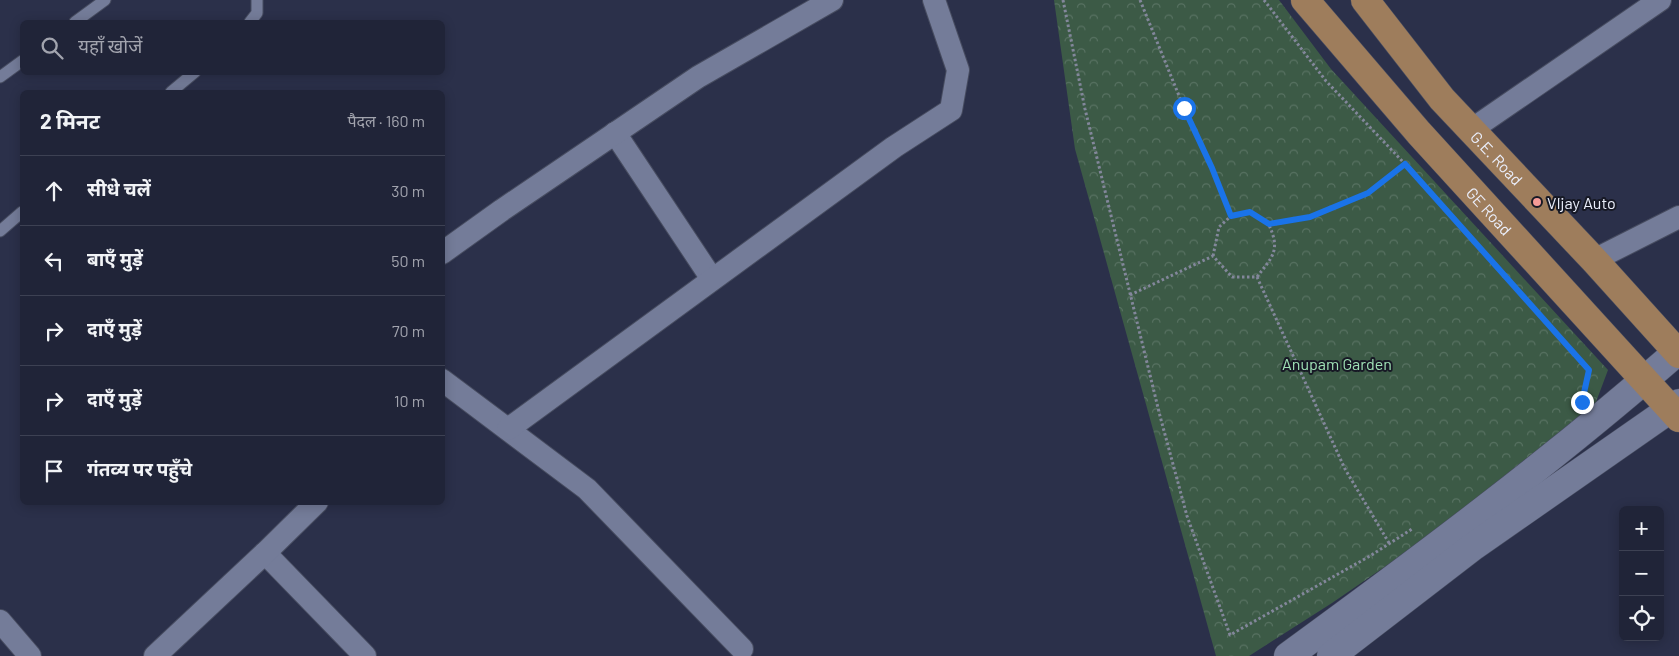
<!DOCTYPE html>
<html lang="hi">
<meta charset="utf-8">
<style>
body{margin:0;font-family:Barlow,"Noto Sans Devanagari",sans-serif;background:#282c40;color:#f1f3f6}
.controls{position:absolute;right:15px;bottom:15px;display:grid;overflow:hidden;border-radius:8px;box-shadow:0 2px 12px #0003}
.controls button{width:45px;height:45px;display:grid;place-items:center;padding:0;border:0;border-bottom:1px solid #3d4153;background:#202438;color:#f1f3f6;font:25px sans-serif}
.stop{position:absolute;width:15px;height:15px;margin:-11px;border:4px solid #1a73e8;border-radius:50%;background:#fff}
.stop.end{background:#1a73e8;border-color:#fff;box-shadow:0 1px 5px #0008}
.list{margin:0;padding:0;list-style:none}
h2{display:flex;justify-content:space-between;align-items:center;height:65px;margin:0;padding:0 20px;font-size:21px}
h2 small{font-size:16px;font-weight:400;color:#a2a4ae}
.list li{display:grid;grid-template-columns:32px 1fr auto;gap:15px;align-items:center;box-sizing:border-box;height:70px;padding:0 20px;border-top:1px solid #3d4153}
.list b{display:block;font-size:19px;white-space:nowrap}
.list em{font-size:16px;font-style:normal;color:#a2a4ae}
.icon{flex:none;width:28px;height:28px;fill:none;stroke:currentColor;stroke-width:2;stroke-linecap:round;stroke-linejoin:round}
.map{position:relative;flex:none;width:1679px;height:656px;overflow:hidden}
.search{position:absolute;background:#202438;box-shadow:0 2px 12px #0003;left:20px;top:20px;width:425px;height:55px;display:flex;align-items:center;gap:12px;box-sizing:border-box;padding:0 18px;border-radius:8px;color:#a2a4ae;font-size:19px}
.panel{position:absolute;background:#202438;box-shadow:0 2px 12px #0003;left:20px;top:90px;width:425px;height:415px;border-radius:8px}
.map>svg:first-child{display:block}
.park{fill:url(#park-crowns)}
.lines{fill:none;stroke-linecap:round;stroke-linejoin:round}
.service-casing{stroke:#474c60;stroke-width:13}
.minor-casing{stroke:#474c60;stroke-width:24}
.tertiary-casing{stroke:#474c60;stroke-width:29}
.primary-casing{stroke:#474c60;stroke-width:29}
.path{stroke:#83879b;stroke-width:3;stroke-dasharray:2.5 2.5;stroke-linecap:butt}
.service{stroke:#747c99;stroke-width:11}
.minor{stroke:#747c99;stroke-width:22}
.tertiary{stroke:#747c99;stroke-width:28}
.primary{stroke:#9e7d5c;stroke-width:28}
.route{stroke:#1a73e8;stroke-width:6}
.poi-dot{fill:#f59b97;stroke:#171925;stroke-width:2}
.labels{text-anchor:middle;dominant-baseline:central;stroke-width:4;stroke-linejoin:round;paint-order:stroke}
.street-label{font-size:16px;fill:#ebeffc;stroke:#171925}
.poi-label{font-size:16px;fill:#ebeffc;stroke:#171925;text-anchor:start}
.park-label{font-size:16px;fill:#9fe1b5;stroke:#171925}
</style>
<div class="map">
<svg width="1679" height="656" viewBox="0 0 1679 656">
<defs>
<pattern id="park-crowns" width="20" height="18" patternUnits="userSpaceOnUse" patternTransform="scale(1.25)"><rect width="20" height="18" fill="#3c5a46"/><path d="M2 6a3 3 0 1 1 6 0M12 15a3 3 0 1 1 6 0" fill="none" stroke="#587262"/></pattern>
</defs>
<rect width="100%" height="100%" fill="#2b304a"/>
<!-- park -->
<path class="park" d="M1054,0H1279L1331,69L1608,370L1593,410L1469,509L1332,603L1249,656H1216L1075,149Z"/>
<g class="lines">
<defs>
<g id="service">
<path d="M75,22L105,0"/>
<path d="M250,22L257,13V0"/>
<path d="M0,77L22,61"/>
<path d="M171,92L195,72"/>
<path d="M0,231L22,212"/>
</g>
<g id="minor">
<path d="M1471,130L1660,0"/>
<path d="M615,133L712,279"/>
<path d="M442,253L502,210L698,77L832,0"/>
<path d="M1594,260L1679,217"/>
<path d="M442,380L587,489L742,649"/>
<path d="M508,429L894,147L951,110L958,70L934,0"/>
<path d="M265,553L365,656"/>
<path d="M0,621L30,656"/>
<path d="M155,656L265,553L317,502"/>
</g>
<g id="tertiary">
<path d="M1288,656C1421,559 1553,460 1677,352"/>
<path d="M1331,656L1474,546L1679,403"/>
</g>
<g id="primary">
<path id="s1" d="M1305,0L1419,133L1679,418"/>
<path id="s2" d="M1365,0L1442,99L1594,260L1679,354"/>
</g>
</defs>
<!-- service casing -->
<use href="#service" class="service-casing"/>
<!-- minor casing -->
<use href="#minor" class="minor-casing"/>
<!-- tertiary casing -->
<use href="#tertiary" class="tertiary-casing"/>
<!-- primary casing -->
<use href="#primary" class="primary-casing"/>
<!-- path -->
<g class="path">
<path d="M1063,0L1085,109L1160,416L1187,516L1230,635L1370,556L1412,529"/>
<path d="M1140,0L1184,108L1212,168L1231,216L1250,212L1269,225"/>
<path d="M1264,0L1326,81L1405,164L1589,370L1583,396"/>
<path d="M1213,256L1219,227L1231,216"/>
<path d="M1257,277C1272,257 1281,251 1269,225L1310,217L1368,193L1405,164"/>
<path d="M1130,295L1213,256L1232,277H1257L1345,469L1389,543"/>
</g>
<!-- service -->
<use href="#service" class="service"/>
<!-- minor -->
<use href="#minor" class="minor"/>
<!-- tertiary -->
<use href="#tertiary" class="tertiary"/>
<!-- primary -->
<use href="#primary" class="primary"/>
</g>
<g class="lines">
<!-- route -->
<path class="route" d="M1184,108L1212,168L1231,216L1250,212L1269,224L1310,217L1368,193L1405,164L1589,370L1582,402"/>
</g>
<!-- markers -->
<circle class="poi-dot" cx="1537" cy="202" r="5"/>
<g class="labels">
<!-- street labels -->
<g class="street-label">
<text stroke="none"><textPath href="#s2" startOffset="206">G.E. Road</textPath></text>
<text stroke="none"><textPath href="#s1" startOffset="280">GE Road</textPath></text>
</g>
<!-- poi labels -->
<g class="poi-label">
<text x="1547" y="202">VIjay Auto</text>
</g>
<!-- park labels -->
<g class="park-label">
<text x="1337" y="363">Anupam Garden</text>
</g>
</g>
</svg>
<div class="controls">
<button>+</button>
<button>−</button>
<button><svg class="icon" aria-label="locate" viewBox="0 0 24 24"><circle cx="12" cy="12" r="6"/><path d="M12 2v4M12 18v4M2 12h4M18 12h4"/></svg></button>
</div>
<div class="stop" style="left:1184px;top:108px"></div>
<div class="stop end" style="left:1582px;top:402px"></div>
<div class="search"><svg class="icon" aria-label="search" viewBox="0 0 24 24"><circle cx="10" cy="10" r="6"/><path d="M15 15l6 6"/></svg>यहाँ खोजें</div>
<section class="panel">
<h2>2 मिनट<small>पैदल · 160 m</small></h2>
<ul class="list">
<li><svg class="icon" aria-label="ahead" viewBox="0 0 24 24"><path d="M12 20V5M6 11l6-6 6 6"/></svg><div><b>सीधे चलें</b></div><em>30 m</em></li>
<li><svg class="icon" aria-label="left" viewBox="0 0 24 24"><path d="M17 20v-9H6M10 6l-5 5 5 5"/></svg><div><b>बाएँ मुड़ें</b></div><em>50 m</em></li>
<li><svg class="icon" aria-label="right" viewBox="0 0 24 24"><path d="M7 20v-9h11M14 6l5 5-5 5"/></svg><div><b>दाएँ मुड़ें</b></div><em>70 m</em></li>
<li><svg class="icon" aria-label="right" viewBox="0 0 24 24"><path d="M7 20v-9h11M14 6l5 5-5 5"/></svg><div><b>दाएँ मुड़ें</b></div><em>10 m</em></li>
<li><svg class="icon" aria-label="arrive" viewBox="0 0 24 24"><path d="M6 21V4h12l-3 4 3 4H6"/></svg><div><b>गंतव्य पर पहुँचे</b></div></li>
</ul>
</section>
</div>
